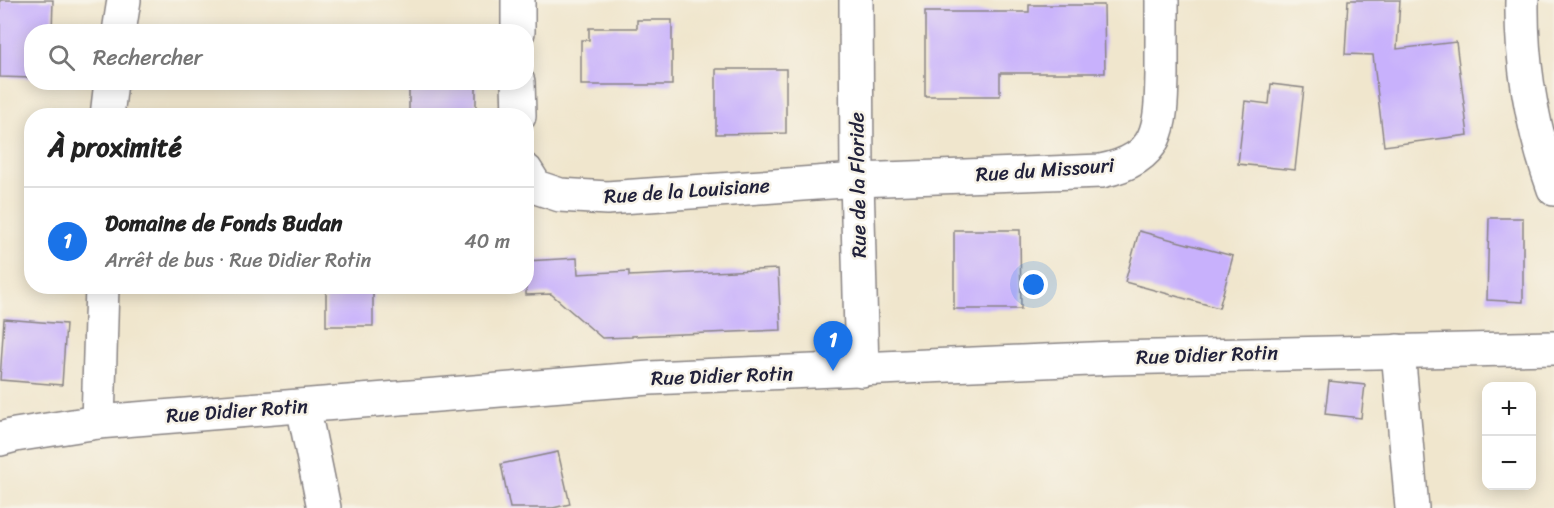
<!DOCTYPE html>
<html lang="fr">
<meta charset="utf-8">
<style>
body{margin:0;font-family:Sriracha,sans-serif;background:#f6f6f6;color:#222}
.controls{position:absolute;right:18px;bottom:18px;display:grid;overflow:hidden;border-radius:12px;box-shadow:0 3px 15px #0003}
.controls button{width:54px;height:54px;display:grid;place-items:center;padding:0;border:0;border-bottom:2px solid #e0e0e0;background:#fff;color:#222;font:30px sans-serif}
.you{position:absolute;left:1034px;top:285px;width:21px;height:21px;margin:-15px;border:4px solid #fff;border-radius:50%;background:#1a73e8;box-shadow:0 0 0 9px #1a73e833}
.badge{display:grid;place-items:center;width:39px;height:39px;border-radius:50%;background:#1a73e8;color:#fff;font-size:20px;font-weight:700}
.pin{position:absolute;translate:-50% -50px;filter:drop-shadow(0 2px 3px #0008)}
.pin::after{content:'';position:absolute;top:32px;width:21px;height:18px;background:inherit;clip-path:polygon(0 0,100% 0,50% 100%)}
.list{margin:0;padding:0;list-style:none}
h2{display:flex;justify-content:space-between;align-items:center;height:78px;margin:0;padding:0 24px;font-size:26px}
h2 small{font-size:20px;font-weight:400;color:#767676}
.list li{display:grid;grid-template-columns:39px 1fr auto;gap:18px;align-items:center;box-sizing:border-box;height:108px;padding:0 24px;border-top:2px solid #e0e0e0}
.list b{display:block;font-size:22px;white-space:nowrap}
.list p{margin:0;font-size:20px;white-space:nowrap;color:#767676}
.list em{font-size:20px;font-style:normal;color:#767676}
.icon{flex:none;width:33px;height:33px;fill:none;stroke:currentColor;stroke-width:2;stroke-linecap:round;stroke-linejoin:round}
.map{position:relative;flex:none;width:1554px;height:508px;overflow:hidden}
.search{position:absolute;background:#fff;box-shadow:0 3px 15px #0003;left:24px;top:24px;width:510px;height:66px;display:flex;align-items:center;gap:15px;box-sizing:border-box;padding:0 21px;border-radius:24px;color:#767676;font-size:22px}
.panel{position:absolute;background:#fff;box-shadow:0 3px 15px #0003;left:24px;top:108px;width:510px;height:186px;border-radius:24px}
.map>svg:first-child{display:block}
.building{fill:#c8b1fc}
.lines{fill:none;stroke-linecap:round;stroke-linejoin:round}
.minor-casing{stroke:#898484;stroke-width:36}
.minor{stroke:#fff;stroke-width:33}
.labels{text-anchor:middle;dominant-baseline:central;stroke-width:5;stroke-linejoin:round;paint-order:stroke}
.street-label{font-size:20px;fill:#22223b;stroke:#f7f3e8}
</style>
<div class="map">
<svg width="1554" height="508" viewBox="0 0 1554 508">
<rect width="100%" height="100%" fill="#f7f3e8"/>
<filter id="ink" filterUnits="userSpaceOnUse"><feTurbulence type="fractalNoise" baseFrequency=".0167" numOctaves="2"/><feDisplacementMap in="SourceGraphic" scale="12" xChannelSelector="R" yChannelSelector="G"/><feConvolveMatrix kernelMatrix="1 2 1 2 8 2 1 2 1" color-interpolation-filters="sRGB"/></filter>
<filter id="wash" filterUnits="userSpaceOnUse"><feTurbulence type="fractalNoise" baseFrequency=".008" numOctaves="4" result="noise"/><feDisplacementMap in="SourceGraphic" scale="24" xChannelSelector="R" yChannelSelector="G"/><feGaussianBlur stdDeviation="1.35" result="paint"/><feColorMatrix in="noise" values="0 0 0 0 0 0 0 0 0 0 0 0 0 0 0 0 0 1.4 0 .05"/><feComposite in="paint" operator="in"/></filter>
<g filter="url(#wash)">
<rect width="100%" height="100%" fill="#f0e6cd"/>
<g id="blocks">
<!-- building -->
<g class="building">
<path d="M0,0H53L52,32H32V78L0,77Z"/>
<path d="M1348,0H1400L1397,49L1456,42L1468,135L1384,146L1373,55L1345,54Z"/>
<path d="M1029,5H1104L1105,73H1000V96H925V12H1029Z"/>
<path d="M637,20H672V85H581V40H589V28H637Z"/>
<path d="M716,69H786V133L716,134Z"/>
<rect x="409" y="82" width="67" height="34"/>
<path d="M1271,84L1304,88L1295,170L1238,164L1245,101L1269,104Z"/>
<path d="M1489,218H1523V302L1487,300Z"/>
<path d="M954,230H1020L1021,309H954Z"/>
<path d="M1139,231L1233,256L1219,308L1125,282Z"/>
<path d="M577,258L578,274L629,271V276L778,269L781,330L632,336V337L602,338L551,294L526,295V261Z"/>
<rect x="326" y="286" width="47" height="40"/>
<path d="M4,319L66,324L62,385L0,380Z"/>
<path d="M1329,381L1365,385L1361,418L1325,414Z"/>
<path d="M558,452L570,504L553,508H510L501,464Z"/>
</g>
</g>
</g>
<g filter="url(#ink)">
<use href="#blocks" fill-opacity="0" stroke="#898484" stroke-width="1.5"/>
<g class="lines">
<defs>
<g id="minor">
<path d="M856,0L857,180L862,370"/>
<path d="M1522,0C1521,65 1532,128 1554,189"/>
<path d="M119,32L124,0"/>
<path d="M518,32V0"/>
<path d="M518,82L519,116"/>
<path d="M107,116L111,82"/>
<path d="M526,171L536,187L560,195L607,198L857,180L1101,171C1161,159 1161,127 1162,74C1162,50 1162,25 1162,0"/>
<path d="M1398,351L1412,508"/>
<path d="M303,406L324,508"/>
<path d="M98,422L102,286"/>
<path d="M0,439L15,435L98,422L650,378L1114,358L1554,348"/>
</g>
</defs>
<!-- minor casing -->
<use href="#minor" class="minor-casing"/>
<!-- minor -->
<use href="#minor" class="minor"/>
</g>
</g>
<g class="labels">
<!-- street labels -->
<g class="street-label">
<text transform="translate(1045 170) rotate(-4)">Rue du Missouri</text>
<text transform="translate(858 185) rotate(-91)">Rue de la Floride</text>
<text transform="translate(687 191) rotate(-4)">Rue de la Louisiane</text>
<text transform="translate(1207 355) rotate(-2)">Rue Didier Rotin</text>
<text transform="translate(722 376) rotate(-2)">Rue Didier Rotin</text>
<text transform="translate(237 411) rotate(-4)">Rue Didier Rotin</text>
</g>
</g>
</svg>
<div class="controls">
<button>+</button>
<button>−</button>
</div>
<div class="you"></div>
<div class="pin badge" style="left:833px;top:371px">1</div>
<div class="search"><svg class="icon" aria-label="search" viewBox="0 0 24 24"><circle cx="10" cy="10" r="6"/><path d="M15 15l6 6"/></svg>Rechercher</div>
<section class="panel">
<h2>À proximité<small></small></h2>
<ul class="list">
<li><span class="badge">1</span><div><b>Domaine de Fonds Budan</b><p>Arrêt de bus · Rue Didier Rotin</p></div><em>40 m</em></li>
</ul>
</section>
</div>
